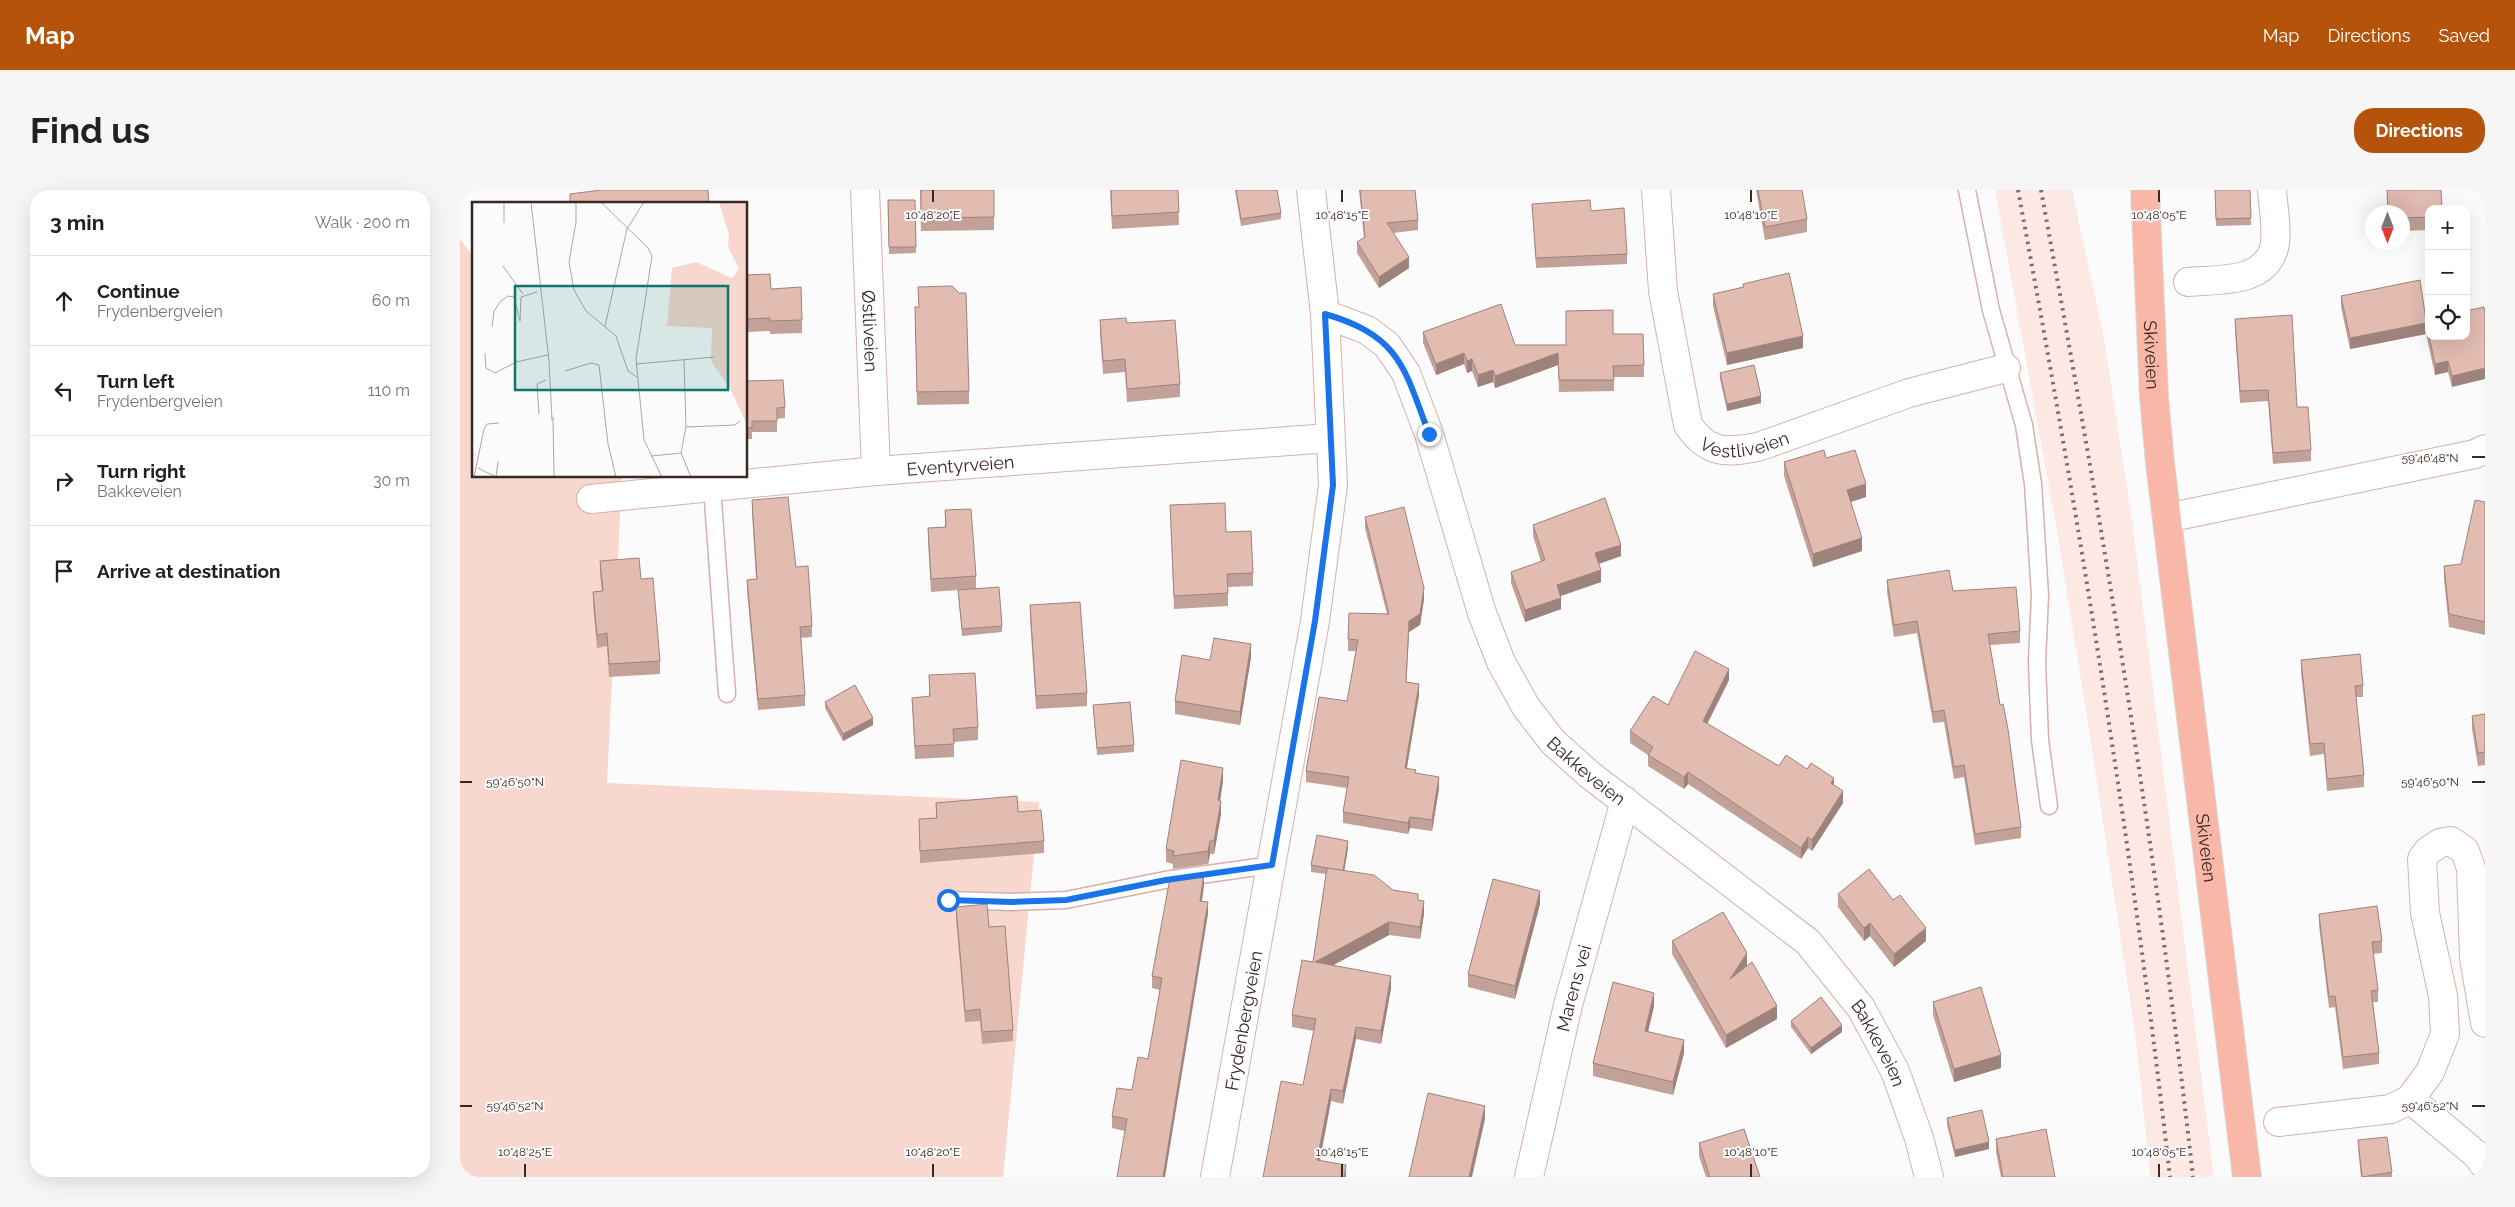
<!DOCTYPE html>
<meta charset="utf-8">
<style>
body{margin:0;font-family:Raleway,sans-serif;background:#f6f6f6;color:#202124}
.controls{position:absolute;right:15px;top:15px;display:grid;overflow:hidden;border-radius:10px;box-shadow:0 5px 20px #0002}
.controls button{width:45px;height:45px;display:grid;place-items:center;padding:0;border:0;border-bottom:1px solid #e0e0e0;background:#fff;color:#202124;font:25px sans-serif}
.compass{position:absolute;left:1905px;top:15px;width:45px;height:45px;border-radius:50%;background:#fff;box-shadow:0 5px 20px #0002;rotate:180deg}
.stop{position:absolute;width:15px;height:15px;margin:-11px;border:4px solid #1a73e8;border-radius:50%;background:#fff}
.stop.end{background:#1a73e8;border-color:#fff;box-shadow:0 1px 5px #0008}
.list{margin:0;padding:0;list-style:none}
h2{display:flex;justify-content:space-between;align-items:center;height:65px;margin:0;padding:0 20px;font-size:21px}
h2 small{font-size:16px;font-weight:400;color:#757577}
.list li{display:grid;grid-template-columns:32px 1fr auto;gap:15px;align-items:center;box-sizing:border-box;height:90px;padding:0 20px;border-top:1px solid #e0e0e0}
.list b{display:block;font-size:19px;white-space:nowrap}
.list p{margin:0;font-size:16px;white-space:nowrap;color:#757577}
.list em{font-size:16px;font-style:normal;color:#757577}
.icon{flex:none;width:28px;height:28px;fill:none;stroke:currentColor;stroke-width:2;stroke-linecap:round;stroke-linejoin:round}
.map{position:relative;flex:none;width:2025px;height:987px;overflow:hidden;border-radius:20px}
header{display:flex;align-items:center;gap:30px;box-sizing:border-box;height:70px;padding:0 25px;background:#b45309;color:#fff}
header strong{font-size:24px}
nav{display:flex;gap:28px;margin-inline-start:auto;font-size:18px}
.intro{display:flex;align-items:center;justify-content:space-between;box-sizing:border-box;height:120px;padding:0 30px}
h1{margin:0;font-size:35px}
.button{padding:12px 22px;border-radius:20px;background:#b45309;color:#fff;font-size:18px;font-weight:700}
main{display:flex;gap:30px;padding:0 30px}
aside{flex:1;background:#fff;border-radius:20px;box-shadow:0 5px 20px #0002}
.map>svg:first-child{display:block}
.built{fill:#fde9e4}
.green{fill:#f8d7cf}
.lines{fill:none;stroke-linecap:round;stroke-linejoin:round}
.lane-casing{stroke:#d7b1a7;stroke-width:19}
.street-casing{stroke:#d7b1a7;stroke-width:30}
.primary-casing{stroke:#dbd8d8;stroke-width:30}
.lane{stroke:#fff;stroke-width:16}
.street{stroke:#fff;stroke-width:28}
.primary{stroke:#f8b7a7;stroke-width:28}
.rail{stroke:#7a706e;stroke-width:4;stroke-dasharray:2.5 5;stroke-linecap:butt}
.wall{fill:#c2a198}
.shaded-wall{fill:#9e837c}
.building{fill:#e2bbb1;stroke:#9e837c}
.route{stroke:#1a73e8;stroke-width:6}
.ticks{fill:none;stroke:#382925;stroke-width:2}
.labels{text-anchor:middle;dominant-baseline:central;stroke-width:4;stroke-linejoin:round;paint-order:stroke}
.street-label{font-size:18px;fill:#382925;stroke:#fbfbfb}
.inset-road{fill:none;stroke:#ada7a5;stroke-width:1}
.view{fill:#0f766e;fill-opacity:0.15;stroke:#0f766e;stroke-width:2.5}
.inset-edge{fill:none;stroke:#382925;stroke-width:2.5}
.ticks-label{font-size:12px;text-anchor:middle;fill:#382925;stroke:#fbfbfb;stroke-width:4;stroke-linejoin:round;paint-order:stroke}
</style>
<header>
<strong>Map</strong>
<nav><a>Map</a><a>Directions</a><a>Saved</a></nav>
</header>
<div class="intro"><h1>Find us</h1><a class="button">Directions</a></div>
<main>
<aside>
<h2>3 min<small>Walk · 200 m</small></h2>
<ul class="list">
<li><svg class="icon" aria-label="ahead" viewBox="0 0 24 24"><path d="M12 20V5M6 11l6-6 6 6"/></svg><div><b>Continue</b><p>Frydenbergveien</p></div><em>60 m</em></li>
<li><svg class="icon" aria-label="left" viewBox="0 0 24 24"><path d="M17 20v-9H6M10 6l-5 5 5 5"/></svg><div><b>Turn left</b><p>Frydenbergveien</p></div><em>110 m</em></li>
<li><svg class="icon" aria-label="right" viewBox="0 0 24 24"><path d="M7 20v-9h11M14 6l5 5-5 5"/></svg><div><b>Turn right</b><p>Bakkeveien</p></div><em>30 m</em></li>
<li><svg class="icon" aria-label="arrive" viewBox="0 0 24 24"><path d="M6 21V4h12l-3 4 3 4H6"/></svg><div><b>Arrive at destination</b></div></li>
</ul>
</aside>
<div class="map">
<svg width="2025" height="987" viewBox="0 0 2025 987">
<rect width="100%" height="100%" fill="#fbfbfb"/>
<!-- built -->
<path class="built" d="M1535,0H1612L1644,148L1672,330L1754,987H1690L1676,850L1628,533L1595,329Z"/>
<!-- green -->
<path class="green" d="M0,49L14,68V286H162L147,593L579,612L543,987H0Z"/>
<g class="lines">
<defs>
<g id="lane">
<path d="M1507,0L1531,120L1564,235L1573,294L1580,405L1577,472L1580,550L1589,616"/>
<path d="M252,297L267,504"/>
<path d="M488,710L552,712L606,710L705,690L812,675"/>
</g>
<g id="street">
<path id="s1" d="M405,0L416,281"/>
<path id="s2" d="M1196,0L1203,101L1228,235C1248,264 1265,263 1298,257L1449,203L1546,178"/>
<path d="M1728,92C1758,89 1804,94 1814,58C1818,44 1813,15 1812,0"/>
<path id="s3" d="M865,124L907,140L927,155L946,183L969,244L1022,423L1041,472L1066,517L1093,552L1130,585L1348,752L1401,818L1435,881L1459,948L1469,987"/>
<path id="s4" d="M131,309L416,281L870,248"/>
<path d="M1707,328L2015,264L2025,259"/>
<path d="M1950,909L2017,965L2025,976"/>
<path d="M1818,932L1931,919L1950,909L1970,882L1985,844L1983,806L1965,723L1962,669L1968,661L1980,653L1991,651L2005,661L2011,678L2014,768L2025,833"/>
<path id="s5" d="M755,987L855,431L873,295L865,124L851,0"/>
<path id="s6" d="M1069,987L1108,815L1165,611"/>
</g>
<g id="primary">
<path id="s7" d="M1685,0L1694,207L1700,273L1787,987"/>
</g>
</defs>
<!-- lane casing -->
<use href="#lane" class="lane-casing"/>
<!-- street casing -->
<use href="#street" class="street-casing"/>
<!-- primary casing -->
<use href="#primary" class="primary-casing"/>
<!-- lane -->
<use href="#lane" class="lane"/>
<!-- street -->
<use href="#street" class="street"/>
<!-- primary -->
<use href="#primary" class="primary"/>
<!-- rail -->
<g class="rail">
<path d="M1558,0C1619,327 1672,656 1710,987"/>
<path d="M1581,0C1641,327 1696,656 1733,987"/>
</g>
</g>
<!-- wall -->
<g class="wall">
<path d="M460,0H534V40L461,41Z"/>
<path d="M650,0H718L719,35L652,39Z"/>
<path d="M775,0H817L821,23V29L781,36Z"/>
<path d="M899,0H955L958,30V40L933,43L949,78L919,98L897,63V52L904,48Z"/>
<path d="M1296,0H1342L1347,29V42L1305,50Z"/>
<path d="M1755,0H1790L1791,35L1756,36Z"/>
<path d="M1927,0H1981L1969,19V40L1942,41V22H1928Z"/>
<path d="M428,10H455L456,63L429,64Z"/>
<path d="M1072,14L1131,21L1167,64V74L1076,78Z"/>
<path d="M286,85L311,99L342,130V143L310,144V141L286,142Z"/>
<path d="M1283,94L1343,158L1267,175L1253,116V104L1283,97Z"/>
<path d="M1881,106L1966,130L2006,146L1992,197L1988,182L1975,185L1966,144L1890,159L1881,117Z"/>
<path d="M455,117L509,201V214L457,215Z"/>
<path d="M1775,129L1851,260V271L1813,274L1808,211L1780,213L1775,140Z"/>
<path d="M640,130L667,133L720,194V207L667,212L665,182L643,184L640,143Z"/>
<path d="M963,142L1055,155H1106L1153,144H1183L1184,187H1154V201L1099,202L1098,175L1035,198L1033,192L1018,197L1012,181L1007,183L1004,174L976,185L963,153Z"/>
<path d="M1260,183L1301,213L1267,221L1260,189Z"/>
<path d="M286,191L325,217V228L317,229V242H292V249H286Z"/>
<path d="M1366,268L1406,307L1391,312L1402,361L1353,377L1324,286V272Z"/>
<path d="M292,310L336,377L352,436V447L341,448L345,505V516L298,520L287,401V390L296,389L292,322Z"/>
<path d="M2025,312V445L1989,437L1984,389V376L2001,374Z"/>
<path d="M710,315L766,342L793,383V396L768,397V416L714,419Z"/>
<path d="M485,320L516,386V399L542,436V442L502,446L498,400L471,402L468,351V338L485,337Z"/>
<path d="M905,327L964,409L960,435L949,442L946,492L959,505L946,579L956,583L979,598L972,641L950,638L948,644L883,633V622L887,598L846,592V581L887,511L896,461H888V449L927,424L905,338Z"/>
<path d="M1073,335L1161,366L1139,374L1141,392L1101,406V419L1065,432L1051,393V382L1081,372L1073,346Z"/>
<path d="M140,371L181,389L200,471V484L149,487L147,456L137,458L133,415V402H142L140,384Z"/>
<path d="M1427,390L1493,401L1560,441V453L1530,455L1561,637V648L1515,655L1504,587L1494,589L1484,532L1473,533L1457,443L1434,447L1427,402Z"/>
<path d="M570,415L627,503V516L576,519L570,428Z"/>
<path d="M791,467L780,535L715,524V511L750,470Z"/>
<path d="M1841,470L1903,495V507H1896L1904,585V597L1867,601L1864,564L1850,566L1841,482Z"/>
<path d="M469,485L518,537V550L494,552V567L455,569L452,508L469,507Z"/>
<path d="M1269,490L1247,534L1319,576L1347,579L1374,596L1383,613L1352,661L1348,658L1341,669L1228,594L1224,599L1188,576V565L1170,553V541L1208,515Z"/>
<path d="M365,512L413,535L383,551L365,518Z"/>
<path d="M633,515L674,555V562L637,565Z"/>
<path d="M2025,524V575L2018,576L2012,539V526Z"/>
<path d="M763,591L760,611L761,624L754,664H750L748,674L713,679V674L706,672V659Z"/>
<path d="M476,613L558,622L584,651V663L460,673L459,629L476,628Z"/>
<path d="M888,658L884,681L958,710L964,724L960,749L929,745L873,775L931,798L921,854L896,849L883,914L871,911L860,971L886,987H803L843,895L854,841L832,837V825L853,772L866,684L851,682V675Z"/>
<path d="M744,695L742,711L748,724L665,941L652,938V926L672,900L688,869L700,800L692,798V786Z"/>
<path d="M1378,704L1433,710L1466,751L1434,777L1410,746L1404,751L1378,717Z"/>
<path d="M1080,714L1055,809L1008,797V784Z"/>
<path d="M496,717L529,737L553,840V851L522,854L520,831L505,832L496,728Z"/>
<path d="M1859,724L1922,751V763L1913,764L1918,800V812H1913L1919,863V874L1883,879L1875,817L1869,818L1859,735Z"/>
<path d="M1212,751L1317,829L1266,858L1212,764Z"/>
<path d="M1473,812L1541,878L1494,892L1473,825Z"/>
<path d="M1194,816L1188,842L1224,863L1213,905L1133,886V873Z"/>
<path d="M1331,831L1382,842L1351,864L1331,837Z"/>
<path d="M1487,928L1529,959L1495,967L1487,935Z"/>
<path d="M1536,949L1595,987H1541L1536,962Z"/>
<path d="M1898,950L1932,982V987H1901L1898,957Z"/>
<path d="M1239,953L1300,987H1246L1239,966Z"/>
</g>
<!-- shaded-wall -->
<g class="shaded-wall">
<path d="M949,67V78L919,98V87Z"/>
<path d="M1966,133V144L1890,159V148Z"/>
<path d="M1343,146V158L1267,175V163Z"/>
<path d="M1004,163V174L976,185V174Z"/>
<path d="M1098,163V175L1035,198V186Z"/>
<path d="M1012,169V181L1007,183V171Z"/>
<path d="M1988,171V182L1975,185V174Z"/>
<path d="M2025,178V189L1992,197V186Z"/>
<path d="M1033,180V192L1018,197V185Z"/>
<path d="M1301,206V213L1267,221V214Z"/>
<path d="M1406,294V307L1387,313V300Z"/>
<path d="M1402,348V361L1353,377V364Z"/>
<path d="M1161,355V366L1135,375V363Z"/>
<path d="M1141,380V392L1097,407V395Z"/>
<path d="M964,398V409L960,435L949,442L946,503L949,431Z"/>
<path d="M1101,408V419L1065,432V420Z"/>
<path d="M791,454V467L780,535V522Z"/>
<path d="M1269,479V490L1243,542V531Z"/>
<path d="M959,494V505L945,590V578Z"/>
<path d="M413,528V535L383,551V544Z"/>
<path d="M763,578V591L758,623V610Z"/>
<path d="M1228,582V594L1224,599V587Z"/>
<path d="M979,587V598L972,641V630Z"/>
<path d="M1374,588V599L1371,593Z"/>
<path d="M1383,601V613L1352,661V650Z"/>
<path d="M761,611V624L754,664V651Z"/>
<path d="M950,627V638L948,644V633Z"/>
<path d="M1348,647V658L1341,669V658Z"/>
<path d="M750,651V664L748,674V661Z"/>
<path d="M888,651V658L883,688V681Z"/>
<path d="M744,683V695L740,723V711Z"/>
<path d="M1080,701V714L1055,809V796Z"/>
<path d="M964,711V724L960,749V737Z"/>
<path d="M748,712V724L705,987H703Z"/>
<path d="M929,732V745L855,785V772Z"/>
<path d="M1410,733V746L1404,751V738Z"/>
<path d="M1466,738V751L1434,777V764Z"/>
<path d="M1287,763V776L1270,789Z"/>
<path d="M931,786V798L921,854V841Z"/>
<path d="M1194,803V816L1185,854V841Z"/>
<path d="M1317,816V829L1266,858V845Z"/>
<path d="M1382,835V842L1351,864V858Z"/>
<path d="M896,837V849L883,914V901Z"/>
<path d="M1224,850V863L1213,905V892Z"/>
<path d="M1541,865V878L1494,892V879Z"/>
<path d="M871,899V911L857,983V970Z"/>
<path d="M1025,916V929L1012,987H1009Z"/>
<path d="M1529,952V959L1495,967V960Z"/>
<path d="M886,975V987H884Z"/>
</g>
<!-- building -->
<g class="building">
<path d="M141,0H248L249,14H110V4Z"/>
<path d="M461,0H534V27L461,28Z"/>
<path d="M651,0H718L719,22L652,26Z"/>
<path d="M776,0H817L821,23L781,29Z"/>
<path d="M900,0H955L958,30L927,33L949,67L919,87L897,52L905,47Z"/>
<path d="M1298,0H1342L1347,29L1305,37Z"/>
<path d="M1755,0H1790L1791,28L1756,29Z"/>
<path d="M1927,0H1981L1982,19H1969V27L1942,28V22H1928Z"/>
<path d="M428,10H455L456,57H429Z"/>
<path d="M1130,10L1131,21L1164,18L1167,64L1076,68L1072,14Z"/>
<path d="M1329,83L1343,146L1267,163L1253,104L1284,97L1283,94Z"/>
<path d="M310,84L311,99L341,97L342,130L310,131V128L286,129V85Z"/>
<path d="M1960,90L1966,130L1969,129V146L1966,133L1890,148L1881,106Z"/>
<path d="M492,96L499,103H506L509,201L457,202L455,117H459L458,97Z"/>
<path d="M1041,114L1055,155H1106V121L1153,120V144H1183L1184,175L1153,176L1154,190H1099L1098,163L1035,186L1033,180L1018,185L1012,169L1007,171L1004,163L976,174L963,142Z"/>
<path d="M2024,117L2025,123V178L1992,186L1988,171L1975,174L1969,146H2006V121Z"/>
<path d="M1832,125L1837,217H1848L1851,260L1813,263L1808,200L1780,201L1775,129Z"/>
<path d="M666,128L667,133L715,130L720,194L667,199L665,169L643,171L640,130Z"/>
<path d="M1294,175L1301,206L1267,214L1260,183Z"/>
<path d="M323,190L325,217L317,218V231H292V238H286V191Z"/>
<path d="M1364,260L1366,268L1395,260L1406,294L1387,300L1402,348L1353,364L1324,272Z"/>
<path d="M328,307L336,377L348,376L352,436L340,437L345,505L298,509L287,390L297,389L292,310Z"/>
<path d="M1145,308L1161,355L1135,363L1141,380L1097,395L1101,408L1065,420L1051,382L1085,370L1073,335Z"/>
<path d="M2015,310L2025,312V432L1989,424L1984,376L2001,374Z"/>
<path d="M765,313L766,342L791,341L793,383L767,384L768,403L714,406L710,315Z"/>
<path d="M944,317L964,398L960,424L949,431L946,492L959,494L945,578L956,580L955,583L979,587L972,630L950,627L948,633L883,622L889,587L846,581L859,507L887,511L898,450L888,449L889,423L929,424L905,327Z"/>
<path d="M511,319L516,386L471,389L468,338L486,337L485,320Z"/>
<path d="M179,368L181,389L193,388L200,471L149,474L147,443L137,445L133,402L143,401L140,371Z"/>
<path d="M1489,380L1493,401L1556,397L1560,441L1528,444L1540,515L1543,514L1548,539L1561,637L1515,644L1504,575L1494,577L1484,520L1473,522L1457,431L1434,435L1427,390Z"/>
<path d="M539,397L542,436L502,439L498,400Z"/>
<path d="M620,412L627,503L576,506L570,415Z"/>
<path d="M754,448L791,454L780,522L715,511L722,465L750,470Z"/>
<path d="M1235,461L1269,479L1243,531L1319,576L1326,565L1347,579L1351,573L1374,588L1371,593L1383,601L1352,650L1348,647L1341,658L1228,582L1224,587L1188,565L1193,557L1170,541L1193,506L1208,515Z"/>
<path d="M1900,464L1903,495L1895,496L1904,585L1867,589L1864,553L1850,554L1841,470Z"/>
<path d="M515,483L518,537L493,539L494,554L455,556L452,508L470,506L469,485Z"/>
<path d="M395,495L413,528L383,544L365,512Z"/>
<path d="M670,512L674,555L637,558L633,515Z"/>
<path d="M2025,524V562L2018,563L2012,526Z"/>
<path d="M721,570L763,578L758,610L761,611L754,651H750L748,661L713,666L714,661L706,659Z"/>
<path d="M557,606L558,622L581,620L584,651L460,661L459,629L477,628L476,613Z"/>
<path d="M857,645L888,651L883,681L851,675Z"/>
<path d="M867,678L914,685L933,700L958,704V710L964,711L960,737L929,732L855,772L931,786L921,841L896,837L883,901L871,899L857,970L886,975L884,987H803L821,891L843,895L856,829L832,825L842,770L853,772Z"/>
<path d="M1409,679L1433,710L1440,705L1466,738L1434,764L1410,733L1404,738L1378,704Z"/>
<path d="M744,683L740,711L748,712L703,987H657L667,929L652,926L657,898L672,900L678,867L688,869L702,788L692,786L710,688Z"/>
<path d="M1033,689L1080,701L1055,796L1008,784Z"/>
<path d="M527,714L529,737L545,736L553,840L522,842L520,819L505,821L496,717Z"/>
<path d="M1917,716L1922,751L1912,752L1918,800L1911,801L1919,863L1883,867L1875,806L1869,807L1859,724Z"/>
<path d="M1263,722L1287,763L1270,789L1292,772L1317,816L1266,845L1212,751Z"/>
<path d="M1153,792L1194,803L1185,841L1224,850L1213,892L1133,873Z"/>
<path d="M1521,797L1541,865L1494,879L1473,812Z"/>
<path d="M1361,807L1382,835L1351,858L1331,831Z"/>
<path d="M968,903L1025,916L1009,987H949Z"/>
<path d="M1522,920L1529,952L1495,960L1487,928Z"/>
<path d="M1284,939L1300,987H1250L1239,953Z"/>
<path d="M1586,939L1595,987H1543L1536,949Z"/>
<path d="M1927,947L1932,982L1902,987L1898,950Z"/>
</g>
<g class="lines">
<!-- route -->
<path class="route" d="M488,710L552,712L606,710L706,690L812,675L855,431L873,295L865,124C940,146 944,177 969,244"/>
</g>
<!-- ticks -->
<path class="ticks" d="M473,0V12M882,0V12M1291,0V12M1699,0V12M2012,267H2025M0,592H12M2012,592H2025M0,916H12M2012,916H2025M65,974V987M473,974V987M882,974V987M1291,974V987M1699,974V987"/>
<g class="labels">
<!-- street labels -->
<g class="street-label">
<text stroke="none"><textPath href="#s1" startOffset="141">Østliveien</textPath></text>
<text stroke="none"><textPath href="#s7" startOffset="165">Skiveien</textPath></text>
<text stroke="none"><textPath href="#s2" startOffset="304">Vestliveien</textPath></text>
<text stroke="none"><textPath href="#s4" startOffset="371">Eventyrveien</textPath></text>
<text stroke="none"><textPath href="#s3" startOffset="548">Bakkeveien</textPath></text>
<text stroke="none"><textPath href="#s7" startOffset="661">Skiveien</textPath></text>
<text stroke="none"><textPath href="#s6" startOffset="194">Marens vei</textPath></text>
<text stroke="none"><textPath href="#s5" startOffset="159">Frydenbergveien</textPath></text>
<text stroke="none"><textPath href="#s3" startOffset="952">Bakkeveien</textPath></text>
</g>
</g>
<!-- overview -->
<g transform="translate(12 12)">
<rect width="275" height="275" fill="#fbfbfb"/>
<path d="M247,0H275V223L258,186L239,159L240,126L195,124L200,66L224,60L260,76L267,67L256,45L257,33Z" fill="#f8d7cf"/>
<path class="inset-road" d="M32,0V21M59,0L77,159L80,218M104,0V20L97,60L102,88L114,109L144,134L156,169L165,175M129,0L176,46L180,54L164,157L172,238L190,275M31,64L51,92M133,124L155,27L172,0M20,125L22,109L29,99L36,94L42,95L48,119L49,95L65,90M13,151L14,166L23,171L44,160L76,153M212,158L214,225L209,251L219,275M164,162L242,155M93,169L119,161L127,163L136,242L144,275M67,212L65,182L74,178M81,215L82,275M214,225L263,223L268,219M179,254L209,251M6,266L24,275M2,275L12,227L15,222L27,221M24,275L26,259"/>
<path class="view" d="M43,84H256V188H43Z"/>
<rect width="275" height="275" class="inset-edge"/>
</g>
<g class="ticks-label">
<text x="473" y="29">10°48'20"E</text>
<text x="882" y="29">10°48'15"E</text>
<text x="1291" y="29">10°48'10"E</text>
<text x="1699" y="29">10°48'05"E</text>
<text x="1970" y="272">59°46'48"N</text>
<text x="1970" y="596">59°46'50"N</text>
<text x="55" y="596">59°46'50"N</text>
<text x="1970" y="920">59°46'52"N</text>
<text x="55" y="920">59°46'52"N</text>
<text x="65" y="966">10°48'25"E</text>
<text x="473" y="966">10°48'20"E</text>
<text x="882" y="966">10°48'15"E</text>
<text x="1291" y="966">10°48'10"E</text>
<text x="1699" y="966">10°48'05"E</text>
</g>
</svg>
<div class="controls">
<button>+</button>
<button>−</button>
<button><svg class="icon" aria-label="locate" viewBox="0 0 24 24"><circle cx="12" cy="12" r="6"/><path d="M12 2v4M12 18v4M2 12h4M18 12h4"/></svg></button>
</div>
<svg class="compass" viewBox="-18 -18 36 36"><path d="M0-13l5 13h-10z" fill="#e53935"/><path d="M0 13l5-13h-10z" fill="#757577"/></svg>
<div class="stop" style="left:488px;top:710px"></div>
<div class="stop end" style="left:969px;top:244px"></div>
</div>
</main>
